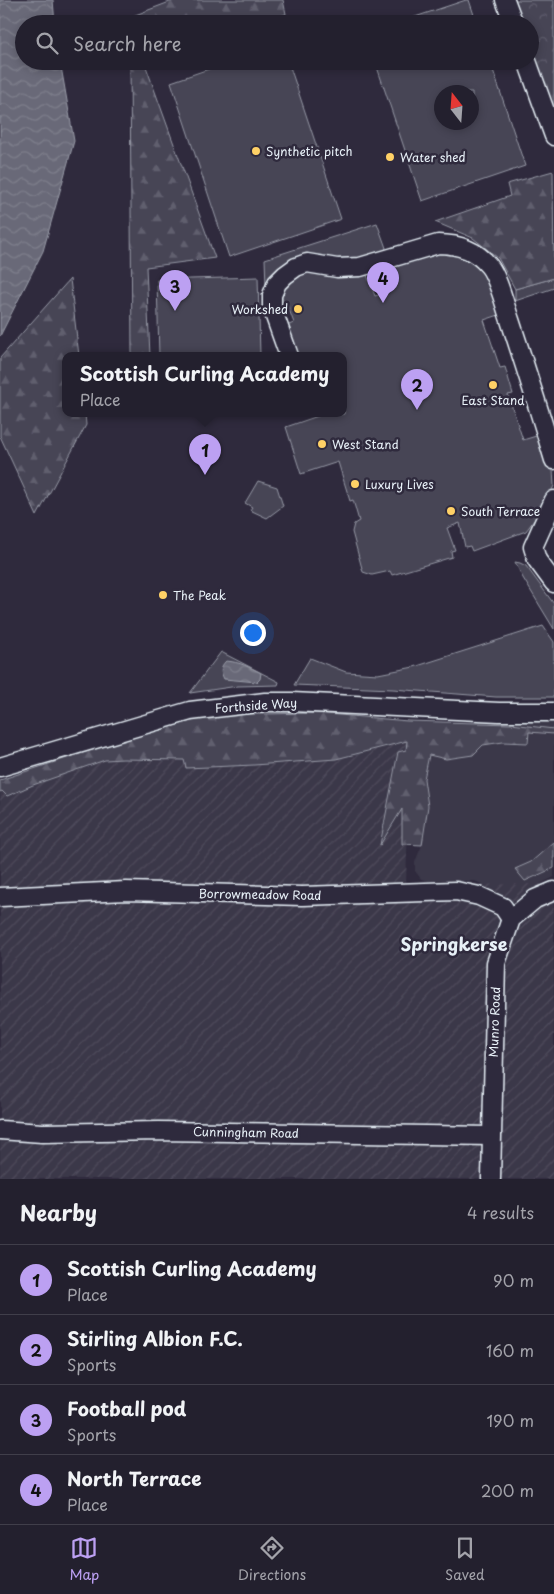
<!DOCTYPE html>
<style>
body{margin:0;font-family:"Playpen Sans",sans-serif;background:#2f2d3a;color:#f1f3f6}
.compass{position:absolute;left:434px;top:85px;width:45px;height:45px;border-radius:50%;background:#23202e;box-shadow:0 2px 8px #0003;rotate:343deg}
.you{position:absolute;left:252px;top:632px;width:18px;height:18px;margin:-12px;border:4px solid #fff;border-radius:50%;background:#1a73e8;box-shadow:0 0 0 8px #1a73e833}
.badge{display:grid;place-items:center;width:32px;height:32px;border-radius:50%;background:#bca0f2;color:#111;font-size:16px;font-weight:700}
.pin{position:absolute;translate:-50% -41px;filter:drop-shadow(0 1px 2px #0008)}
.pin::after{content:'';position:absolute;top:26px;width:18px;height:15px;background:inherit;clip-path:polygon(0 0,100% 0,50% 100%)}
.popup{position:absolute;left:62px;top:352px;width:285px;height:65px;box-sizing:border-box;display:grid;place-content:center;border-radius:10px;background:#23202e;filter:drop-shadow(0 1px 4px #0005);font-size:16px;white-space:nowrap;color:#a3a3aa}
.popup b{font-size:19px;color:#f1f3f6}
.popup::after{content:'';position:absolute;left:50%;top:100%;margin-left:-10px;border:10px solid transparent;border-top-color:#23202e}
.list{margin:0;padding:0;list-style:none}
h2{display:flex;justify-content:space-between;align-items:center;height:65px;margin:0;padding:0 20px;font-size:21px}
h2 small{font-size:16px;font-weight:400;color:#a3a3aa}
.list li{display:grid;grid-template-columns:32px 1fr auto;gap:15px;align-items:center;box-sizing:border-box;height:70px;padding:0 20px;border-top:1px solid #403e4a}
.list b{display:block;font-size:19px;white-space:nowrap}
.list p{margin:0;font-size:16px;white-space:nowrap;color:#a3a3aa}
.list em{font-size:16px;font-style:normal;color:#a3a3aa}
.icon{flex:none;width:28px;height:28px;fill:none;stroke:currentColor;stroke-width:2;stroke-linecap:round;stroke-linejoin:round}
.map{position:relative;flex:none;width:554px;height:1179px;overflow:hidden}
.search{position:absolute;background:#23202e;box-shadow:0 2px 8px #0003;left:15px;right:15px;top:15px;height:55px;display:flex;align-items:center;gap:12px;box-sizing:border-box;padding:0 18px;border-radius:28px;color:#a3a3aa;font-size:19px}
.sheet{height:345px;background:#23202e}
nav{display:flex;justify-content:space-around;align-items:center;box-sizing:border-box;height:70px;border-top:1px solid #403e4a;background:#23202e;font-size:14px;color:#a3a3aa}
nav a{display:grid;justify-items:center;gap:2px}
nav .on{color:#bca0f2}
.map>svg:first-child{display:block}
.built{fill:#3b3749}
.industrial{fill:url(#industrial-furrows)}
.grass{fill:#464455;stroke:#979aa6;fill-rule:evenodd}
.forest{fill:url(#forest-firs);stroke:#979aa6}
.park{fill:url(#park-crowns);stroke:#979aa6}
.water{fill:url(#water-waves);stroke:#9c9fab}
.lines{fill:none;stroke-linecap:round;stroke-linejoin:round}
.minor-casing{stroke:#e8f1f8;stroke-width:21}
.minor{stroke:#2f2a3d;stroke-width:18}
.poi-dot{fill:#ffd166;stroke:#2f2a3d;stroke-width:2}
.labels{text-anchor:middle;dominant-baseline:central;stroke-width:5;stroke-linejoin:round;paint-order:stroke}
.poi-label{font-size:12px;fill:#e8f1f8;stroke:#2f2a3d;text-anchor:start}
.street-label{font-size:12px;fill:#e8f1f8;stroke:#2f2a3d}
.district-label{font-size:18px;font-weight:bold;fill:#e8f1f8;stroke:#2f2a3d}
</style>
<div class="map">
<svg width="554" height="1179" viewBox="0 0 554 1179">
<defs>
<pattern id="industrial-furrows" width="10" height="10" patternUnits="userSpaceOnUse" patternTransform="scale(1.25)"><rect width="10" height="10" fill="#3b3749"/><path d="M-1 1l2-2M0 10L10 0M9 11l2-2" fill="none" stroke="#4e4b5b"/></pattern>
<pattern id="forest-firs" width="22" height="20" patternUnits="userSpaceOnUse" patternTransform="scale(1.25)"><rect width="22" height="20" fill="#464455"/><path d="M5 1l3.5 6h-7zM16 11l3.5 6h-7z" fill="#615f6e"/></pattern>
<pattern id="park-crowns" width="20" height="18" patternUnits="userSpaceOnUse" patternTransform="scale(1.25)"><rect width="20" height="18" fill="#464455"/><path d="M2 6a3 3 0 1 1 6 0M12 15a3 3 0 1 1 6 0" fill="none" stroke="#615f6e"/></pattern>
<pattern id="water-waves" width="16" height="10" patternUnits="userSpaceOnUse" patternTransform="scale(1.25)"><rect width="16" height="10" fill="#696978"/><path d="M0 5q4-4 8 0t8 0" fill="none" stroke="#7e7f8c"/></pattern>
</defs>
<rect width="100%" height="100%" fill="#2f2a3d"/>
<filter id="ink" filterUnits="userSpaceOnUse"><feTurbulence type="fractalNoise" baseFrequency=".02" numOctaves="2"/><feDisplacementMap in="SourceGraphic" scale="10" xChannelSelector="R" yChannelSelector="G"/><feConvolveMatrix kernelMatrix="1 2 1 2 8 2 1 2 1" color-interpolation-filters="sRGB"/></filter>
<g filter="url(#ink)">
<!-- built -->
<g class="built">
<path d="M554,716V729L511,724L457,723L525,717Z"/>
<path d="M529,732L554,734V842L531,862L525,881L554,868V877L521,894L495,890L475,881H428L421,879L415,871V862L422,845L428,806L424,779L429,755H473L483,745L503,742L528,743Z"/>
</g>
<!-- industrial -->
<path class="industrial" d="M202,721L411,730L406,885L554,884V1179H0V782Z"/>
<!-- grass -->
<g class="grass">
<path d="M466,0H469L477,24H394Z"/>
<path d="M232,61H288L341,219L229,257L171,82Z"/>
<path d="M375,61H490L525,166L422,201ZM442,92H472V122H442Z"/>
<path d="M377,223L386,248L383,253L377,259L299,264L267,312L265,259Z"/>
<path d="M447,250L462,254L489,270L505,313L484,320L500,368L505,367L513,394L508,395L523,440L543,434L553,470L554,486L540,512L526,531L472,551L470,546L465,547L460,523L447,528L455,550L451,551L452,557L392,575L390,571L372,575L363,572L352,532L354,524L359,521L353,500L350,501L338,462L301,474L286,427L321,415V414H344V356H296L286,326L294,323L287,304L284,305L287,314L282,315C274,298 284,282 299,274C302,272 306,269 309,269C321,267 356,272 367,275L375,296L388,292L381,284L378,270Z"/>
<path d="M258,277L260,356H159L157,280Z"/>
<path d="M554,278V288L515,301V289Z"/>
<path d="M258,481L277,487L283,506L267,518L250,510L252,507L245,503Z"/>
<path d="M515,562L520,563L526,566L554,604V629L523,578Z"/>
<path d="M543,626L554,642V697H496L393,689L294,685L310,658L346,672L378,674L414,667Z"/>
<path d="M221,652L279,682L278,685L238,686L190,693Z"/>
</g>
<!-- forest -->
<g class="forest">
<path d="M175,0H283L286,14L258,24H130V17Z"/>
<path d="M130,61H144L215,258L146,267L150,356H132Z"/>
<path d="M553,171L554,278L515,289L498,258L473,238L435,222L510,196L507,184Z"/>
<path d="M70,279L79,356H66V414H85L86,425L37,516L0,436V358Z"/>
<path d="M316,713L408,721L511,724L554,729V734L529,732L528,743L503,742L483,745L473,755L446,759L429,755L424,779L428,806L422,845L402,844V809L380,845L398,752L406,750L407,741L336,759L254,765L186,768L184,760L123,759L105,760L33,785L7,796L2,791L0,792V780L113,743L213,715Z"/>
<path d="M554,842V868L525,881L515,869L531,862Z"/>
</g>
<!-- park -->
<path class="park" d="M495,0H554V134L547,136L518,61H530V24H504Z"/>
<!-- water -->
<g class="water">
<path d="M0,0H53L55,24H24V61H60L74,141L43,251L0,336Z"/>
<path d="M226,661C240,662 249,667 261,673L260,679L257,682L224,679C220,671 220,667 226,661Z"/>
</g>
<g class="lines">
<defs>
<g id="minor">
<path d="M505,0L514,24"/>
<path d="M527,61L554,136"/>
<path d="M289,356L272,308V295L277,283L285,275L296,267L307,263L337,268L360,267L438,244C457,244 476,250 489,266C498,277 505,306 510,320C525,366 540,413 554,460"/>
<path d="M554,500L533,547L537,560L554,583"/>
<path d="M0,767L190,711L265,702H292L499,712H554"/>
<path d="M0,897L126,891L302,896L456,891L479,896L503,907L511,919"/>
<path d="M0,1130L42,1133L159,1131L491,1136"/>
<path d="M491,1179L496,963L511,919L535,899L554,891"/>
</g>
</defs>
<!-- minor casing -->
<use href="#minor" class="minor-casing"/>
<!-- minor -->
<use href="#minor" class="minor"/>
</g>
</g>
<!-- markers -->
<g class="poi-dot">
<circle cx="256" cy="151" r="5"/>
<circle cx="390" cy="157" r="5"/>
<circle cx="298" cy="309" r="5"/>
<circle cx="493" cy="385" r="5"/>
<circle cx="322" cy="444" r="5"/>
<circle cx="355" cy="484" r="5"/>
<circle cx="451" cy="511" r="5"/>
<circle cx="163" cy="595" r="5"/>
</g>
<g class="labels">
<!-- poi labels -->
<g class="poi-label">
<text x="266" y="151">Synthetic pitch</text>
<text x="400" y="157">Water shed</text>
<text x="288" y="309" text-anchor="end">Workshed</text>
<text x="493" y="400" text-anchor="middle">East Stand</text>
<text x="332" y="444">West Stand</text>
<text x="365" y="484">Luxury Lives</text>
<text x="461" y="511">South Terrace</text>
<text x="173" y="595">The Peak</text>
</g>
<!-- street labels -->
<g class="street-label">
<text transform="translate(256 705) rotate(-4)">Forthside Way</text>
<text transform="translate(260 894) rotate(1)">Borrowmeadow Road</text>
<text transform="translate(494 1022) rotate(-88)">Munro Road</text>
<text transform="translate(246 1132) rotate(1)">Cunningham Road</text>
</g>
<!-- district labels -->
<g class="district-label">
<text x="454" y="943">Springkerse</text>
</g>
</g>
</svg>
<svg class="compass" viewBox="-18 -18 36 36"><path d="M0-13l5 13h-10z" fill="#e53935"/><path d="M0 13l5-13h-10z" fill="#a3a3aa"/></svg>
<div class="you"></div>
<div class="pin badge" style="left:205px;top:475px">1</div>
<div class="popup"><b>Scottish Curling Academy</b>Place</div>
<div class="pin badge" style="left:417px;top:410px">2</div>
<div class="pin badge" style="left:175px;top:311px">3</div>
<div class="pin badge" style="left:383px;top:303px">4</div>
<div class="search"><svg class="icon" aria-label="search" viewBox="0 0 24 24"><circle cx="10" cy="10" r="6"/><path d="M15 15l6 6"/></svg>Search here</div>
</div>
<section class="sheet">
<h2>Nearby<small>4 results</small></h2>
<ul class="list">
<li><span class="badge">1</span><div><b>Scottish Curling Academy</b><p>Place</p></div><em>90 m</em></li>
<li><span class="badge">2</span><div><b>Stirling Albion F.C.</b><p>Sports</p></div><em>160 m</em></li>
<li><span class="badge">3</span><div><b>Football pod</b><p>Sports</p></div><em>190 m</em></li>
<li><span class="badge">4</span><div><b>North Terrace</b><p>Place</p></div><em>200 m</em></li>
</ul>
</section>
<nav>
<a class="on"><svg class="icon" aria-label="map" viewBox="0 0 24 24"><path d="M3 6l6-2 6 2 6-2v14l-6 2-6-2-6 2zM9 4v14M15 6v14"/></svg>Map</a>
<a><svg class="icon" aria-label="directions" viewBox="0 0 24 24"><path d="M12 3l9 9-9 9-9-9zM9 14v-3h6M13 9l2 2-2 2"/></svg>Directions</a>
<a><svg class="icon" aria-label="saved" viewBox="0 0 24 24"><path d="M7 4h10v16l-5-4-5 4z"/></svg>Saved</a>
</nav>
